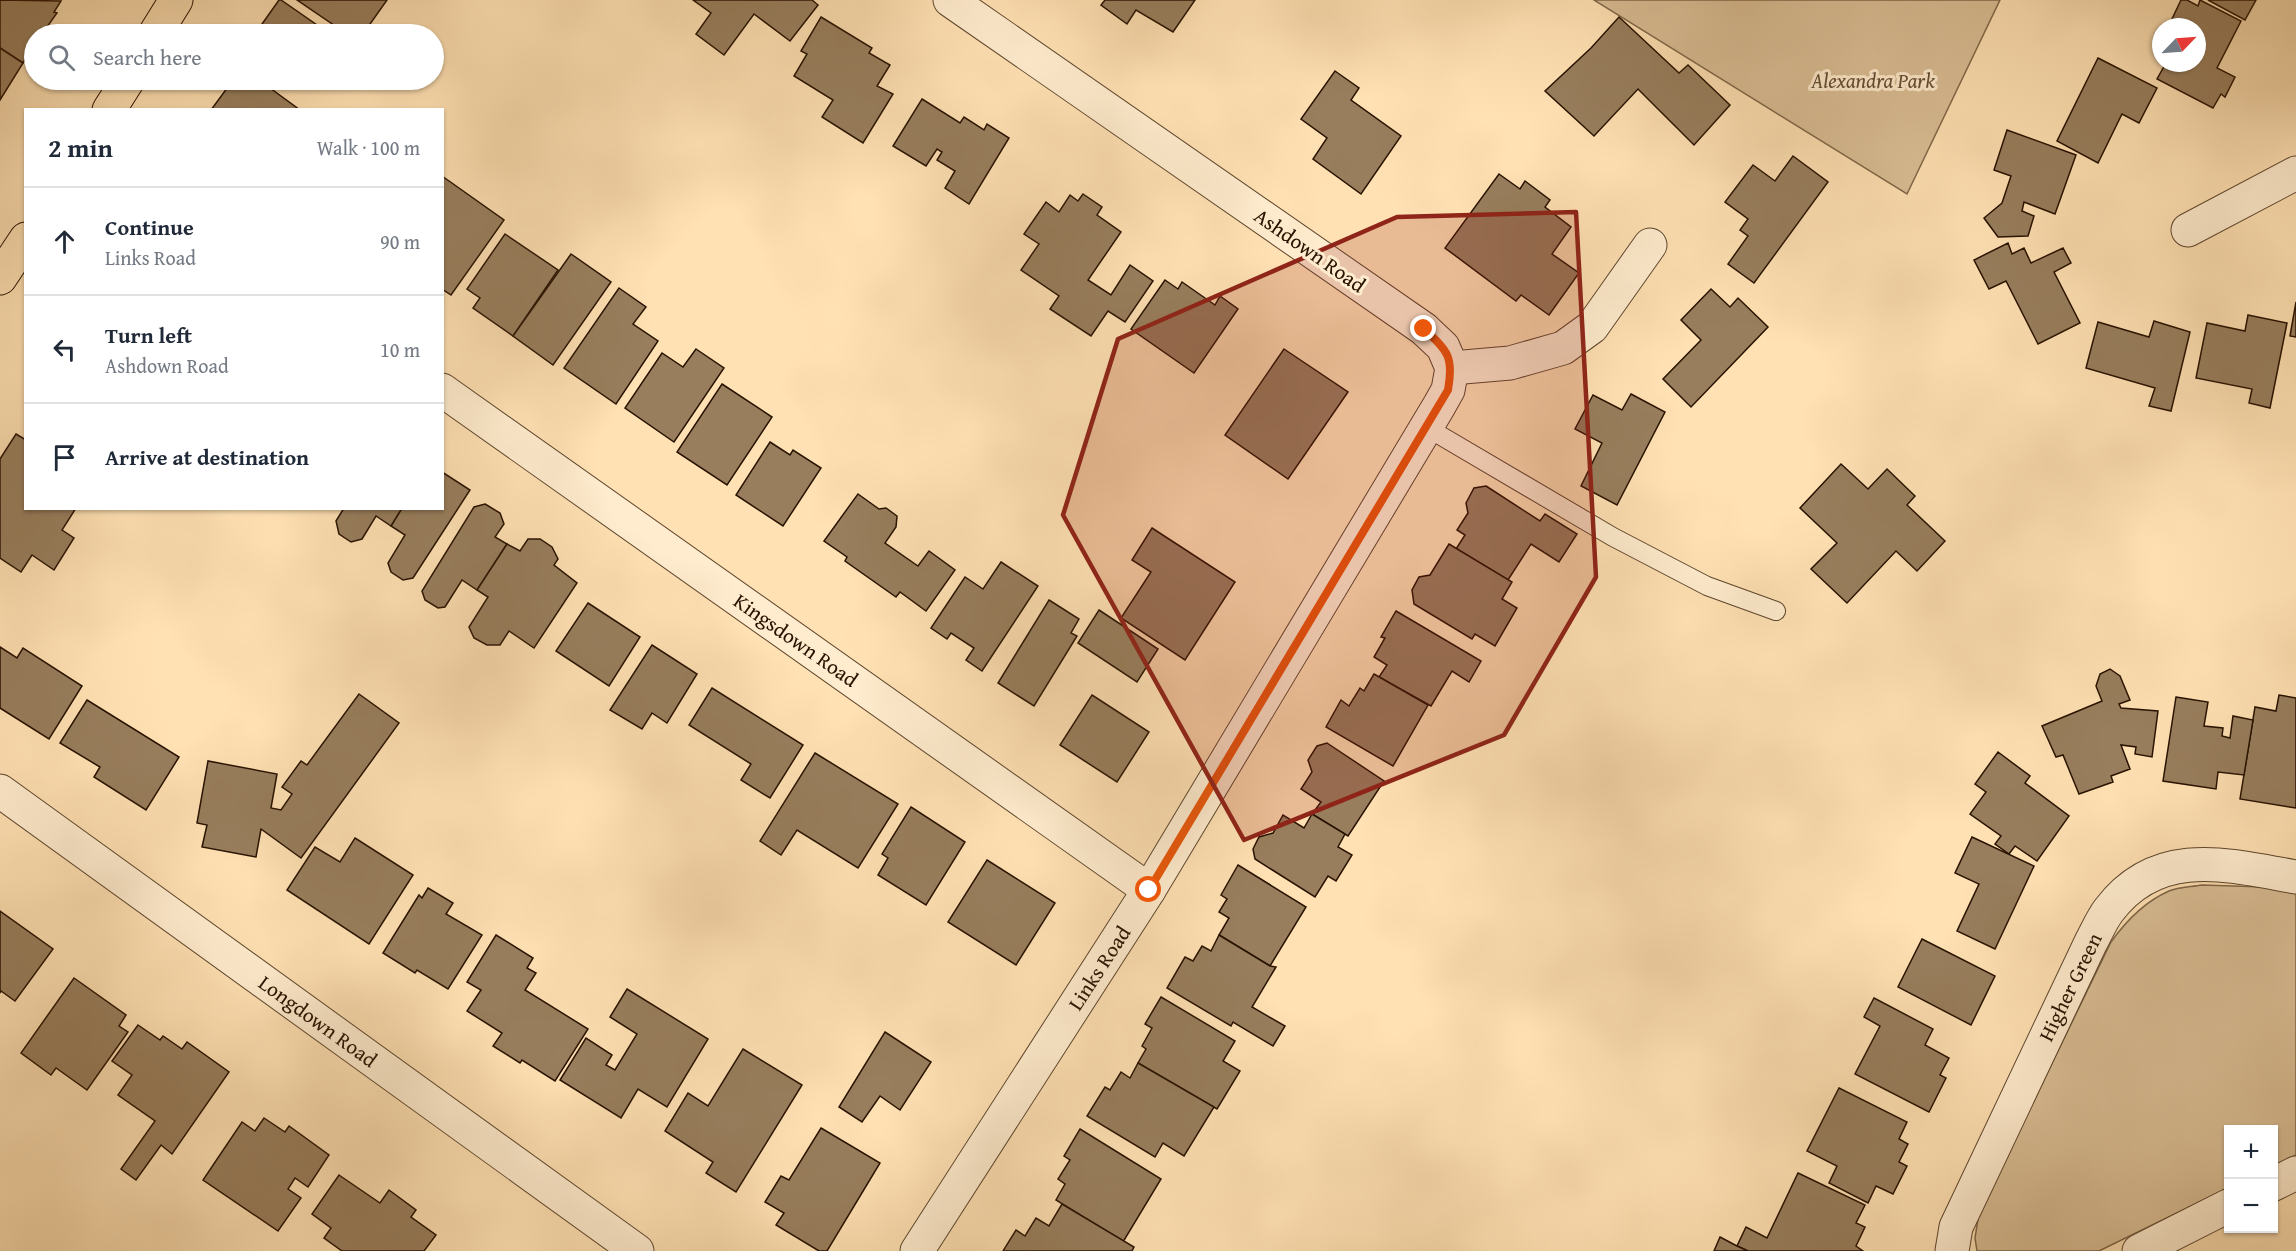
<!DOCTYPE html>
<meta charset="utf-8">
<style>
body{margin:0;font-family:"Gentium Book Plus",serif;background:#f6f6f7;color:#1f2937}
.controls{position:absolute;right:18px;bottom:18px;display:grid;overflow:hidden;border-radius:0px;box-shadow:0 2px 4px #0004}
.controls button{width:54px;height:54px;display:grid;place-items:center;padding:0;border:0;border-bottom:2px solid #e0e1e3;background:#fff;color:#1f2937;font:30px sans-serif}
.compass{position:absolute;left:2152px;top:18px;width:54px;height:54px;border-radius:50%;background:#fff;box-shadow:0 2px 4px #0004;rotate:65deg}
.stop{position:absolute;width:18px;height:18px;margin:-14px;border:4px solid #ea580c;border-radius:50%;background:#fff}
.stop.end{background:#ea580c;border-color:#fff;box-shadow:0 2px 6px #0008}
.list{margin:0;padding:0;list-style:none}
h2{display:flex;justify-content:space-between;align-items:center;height:78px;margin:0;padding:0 24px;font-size:26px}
h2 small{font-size:20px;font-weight:400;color:#747a83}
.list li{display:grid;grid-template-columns:39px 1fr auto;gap:18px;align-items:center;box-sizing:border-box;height:108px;padding:0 24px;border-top:2px solid #e0e1e3}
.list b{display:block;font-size:22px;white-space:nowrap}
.list p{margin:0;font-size:20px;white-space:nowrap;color:#747a83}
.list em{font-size:20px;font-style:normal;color:#747a83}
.icon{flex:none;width:33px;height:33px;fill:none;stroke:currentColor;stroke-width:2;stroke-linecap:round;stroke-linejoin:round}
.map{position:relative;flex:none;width:2296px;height:1251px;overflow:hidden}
.search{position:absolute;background:#fff;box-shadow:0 2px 4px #0004;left:24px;top:24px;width:420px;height:66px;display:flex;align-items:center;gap:15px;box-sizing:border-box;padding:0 21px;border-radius:33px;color:#747a83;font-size:22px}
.panel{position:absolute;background:#fff;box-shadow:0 2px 4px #0004;left:24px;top:108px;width:420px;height:402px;border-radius:0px}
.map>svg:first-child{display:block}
.green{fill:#dabe95;stroke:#81684a;stroke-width:1.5}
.building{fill:#987e5d;stroke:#281200;stroke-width:1.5}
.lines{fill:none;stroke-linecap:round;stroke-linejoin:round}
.service-casing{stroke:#5e462d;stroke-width:20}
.minor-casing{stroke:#5e462d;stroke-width:35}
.primary-casing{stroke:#281200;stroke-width:35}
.service{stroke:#ffecce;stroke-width:18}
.minor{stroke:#ffecce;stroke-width:33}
.primary{stroke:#ffe1b3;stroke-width:33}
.route{stroke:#ea580c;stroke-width:8}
.marked{fill:#8f2418;fill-opacity:0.2;stroke:#8f2418;stroke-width:4.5;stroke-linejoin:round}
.labels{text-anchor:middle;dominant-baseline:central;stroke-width:6;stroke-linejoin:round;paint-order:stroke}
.park-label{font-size:21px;font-style:italic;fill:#664e34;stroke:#ffecce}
.street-label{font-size:21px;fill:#281200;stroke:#ffecce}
</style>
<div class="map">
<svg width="2296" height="1251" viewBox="0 0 2296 1251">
<rect width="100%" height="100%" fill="#ffe1b3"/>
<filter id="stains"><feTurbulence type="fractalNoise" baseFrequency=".00333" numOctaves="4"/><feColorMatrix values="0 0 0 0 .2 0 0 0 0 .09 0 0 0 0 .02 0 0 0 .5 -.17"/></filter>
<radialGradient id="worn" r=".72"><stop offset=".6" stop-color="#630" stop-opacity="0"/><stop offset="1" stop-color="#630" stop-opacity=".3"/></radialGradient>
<!-- green -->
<g class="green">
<path d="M1594,0H2000L1907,194Z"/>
<path d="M2202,885L2265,887L2296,893V1155L2274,1166V1130H2228V1188L2099,1251H1977L1975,1238L1979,1213L2111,942C2126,921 2144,902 2169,891C2178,887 2191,887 2202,885Z"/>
</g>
<!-- building -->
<g class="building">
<path d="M0,0L61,1L54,12L57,13L42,34H34V46L23,63L0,48Z"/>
<path d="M279,0H281L330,34H255Z"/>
<path d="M297,0H387L363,34H347Z"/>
<path d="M693,0H812L818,5L790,41L754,14L724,55L696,34L711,13Z"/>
<path d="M1105,0H1195L1173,32L1136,10L1127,24L1101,5Z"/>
<path d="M2181,0H2187L2198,6L2200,0L2241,21L2217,68L2235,77L2225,97L2221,94L2213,108L2157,79L2166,63H2197V27H2184L2185,25L2172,19Z"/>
<path d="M2208,0H2256L2245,20Z"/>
<path d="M821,17L872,48L869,53L890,65L877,86L893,94L863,143L822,117L833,100L794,76L807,54L801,51Z"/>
<path d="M1619,17L1679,73L1688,65L1730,105L1694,145L1638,89L1594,136L1545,91L1591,48Z"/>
<path d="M0,48L23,63L0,100Z"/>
<path d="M2098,58L2157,88L2139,123L2122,114L2098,163L2057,141Z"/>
<path d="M1335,71L1359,88L1351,100L1401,136L1361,194L1313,159L1327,138L1301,119Z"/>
<path d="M233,80H259L300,110H211Z"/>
<path d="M292,80H310L304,88Z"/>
<path d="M922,99L960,123L964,117L984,130L987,124L1009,138L969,204L945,188L955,171L937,160L942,152L937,149L926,166L893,146Z"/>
<path d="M2007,130L2076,155L2055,214L2024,202L2022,211L2034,216L2028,236L1998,237L1984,218L2002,203L2011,176L1994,170Z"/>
<path d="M1793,156L1828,182L1754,283L1728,264L1748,236L1740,230L1748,219L1725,202L1753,165L1775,181Z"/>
<path d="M1499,174L1520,189L1525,181L1550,200L1545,207L1571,227L1552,254L1579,273L1549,315L1521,295L1516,301L1445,248Z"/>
<path d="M442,176L504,220L451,295L442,289Z"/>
<path d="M1083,194L1102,207L1097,215L1121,232L1088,280L1111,295L1130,265L1153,281L1125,322L1108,311L1091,336L1050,309L1059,296L1021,270L1039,244L1024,234L1046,202L1059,212L1070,195L1078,201Z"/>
<path d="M505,234L558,270L513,336L473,308L480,298L467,289Z"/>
<path d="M2008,243L2012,254L2024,248L2031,263L2063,248L2071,263L2054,272L2080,323L2038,344L2006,281L1989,289L1974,260Z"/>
<path d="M571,254L611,282L553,365L513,336Z"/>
<path d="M1165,280L1178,289L1182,282L1215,305L1220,296L1238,309L1194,373L1131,329Z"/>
<path d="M619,288L646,307L633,324L658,341L616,404L564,368Z"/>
<path d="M1711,289L1730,307L1738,298L1768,327L1691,407L1663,379L1701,340L1681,320Z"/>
<path d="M2296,302V337L2290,336Z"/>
<path d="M2248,315L2287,323L2270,408L2249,403L2252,389L2196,378L2207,323L2245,331Z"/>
<path d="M2154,321L2190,332L2171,411L2149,406L2155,388L2086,368L2098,322L2149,337Z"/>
<path d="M696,349L724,368L674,442L625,408L662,353L683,367Z"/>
<path d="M1284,349L1348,392L1288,479L1225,435Z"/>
<path d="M722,384L772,417L727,485L677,452Z"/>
<path d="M1631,394L1665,412L1617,505L1581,486L1602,443L1575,429L1593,395L1622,410Z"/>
<path d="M16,434L26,440V508H76L62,530L74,538L54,570L32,555L21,572L0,558V459Z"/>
<path d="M770,442L790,455L793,450L821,468L783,526L736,495Z"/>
<path d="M1841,464L1868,489L1887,469L1915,496L1907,505L1945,541L1917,571L1896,551L1847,603L1811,569L1837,543L1800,508Z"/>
<path d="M442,472L470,490L413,578L403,580L391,572L388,563L405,535L391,526L402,508H442Z"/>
<path d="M1486,486L1540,521L1545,514L1577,534L1559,562L1531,544L1508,580L1456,549L1465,535L1457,530L1468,513L1466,503L1474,488Z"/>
<path d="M858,494L879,509L886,508L897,516L896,527L885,543L918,566L929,551L955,570L926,611L900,592L896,597L845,561L847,557L824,541Z"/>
<path d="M485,504L500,513L504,524L495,537L507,544L477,590L462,580L445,607L438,608L425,600L422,591L474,507Z"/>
<path d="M344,508H402L391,526L376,516L362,539L351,542L339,534L336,521Z"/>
<path d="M1152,528L1235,582L1185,660L1121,618L1151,572L1132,560Z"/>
<path d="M528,539H540L552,547L558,559L554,565L577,583L534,648L509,631L500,645H487L474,638L469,627L488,597L477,590L507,544L520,551Z"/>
<path d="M1449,544L1512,582L1502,599L1517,608L1495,646L1475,634L1472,639L1414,604L1412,590L1419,577L1430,575Z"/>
<path d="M1001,562L1038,586L982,671L966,660L974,648L951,633L947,639L931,628L965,577L983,589Z"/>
<path d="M1049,600L1079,619L1071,633L1077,636L1034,706L998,683Z"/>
<path d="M588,603L640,637L609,686L556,651Z"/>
<path d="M1099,610L1158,649L1137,682L1078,643Z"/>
<path d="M1396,611L1481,661L1469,682L1452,671L1431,706L1379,677L1387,665L1374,657L1385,638L1381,637Z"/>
<path d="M652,645L697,674L667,723L652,713L642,729L610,710Z"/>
<path d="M0,647L17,658L23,648L82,686L49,739L0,708Z"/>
<path d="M2110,669L2120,676L2130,700L2119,704L2121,708L2158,711L2152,757L2135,754L2136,747L2121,745L2130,769L2111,776L2113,782L2079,794L2063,755L2056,757L2042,726L2102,701L2096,686L2100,674Z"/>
<path d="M1374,674L1428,705L1393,766L1326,727L1341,700L1349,706L1360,688L1364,691Z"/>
<path d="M712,688L803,745L770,798L741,780L751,764L689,725Z"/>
<path d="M359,694L399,723L301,858L261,829L256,857L202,847L207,825L197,823L208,761L277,774L271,808L281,810L292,794L282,787L301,761L307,765Z"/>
<path d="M1092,695L1149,732L1117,782L1060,745Z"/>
<path d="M2279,695L2296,698V808L2240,799L2255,707L2276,711Z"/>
<path d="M2176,697L2208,702L2204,726L2223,728L2222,736L2230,738L2233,716L2253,720L2244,775L2218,772L2216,789L2163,781Z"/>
<path d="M87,700L179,757L146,810L94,777L100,767L60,743Z"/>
<path d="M1327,743L1384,781L1348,836L1312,814L1321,802L1301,789L1312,772L1308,760L1317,746Z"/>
<path d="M1998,752L2030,776L2025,783L2069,816L2037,861L2015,846L2009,854L1995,844L2001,836L1970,814L1986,792L1975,784Z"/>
<path d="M815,753L898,804L858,868L797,830L781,855L760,841Z"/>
<path d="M911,807L965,842L926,905L878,875L888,858L882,854Z"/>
<path d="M1312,814L1345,834L1338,847L1352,855L1336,881L1328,876L1315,897L1255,859L1253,849L1259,837L1273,833L1283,815L1304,828Z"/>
<path d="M1972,837L2034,866L1995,949L1957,931L1979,884L1955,873Z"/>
<path d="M355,838L413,875L369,944L287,890L315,847L340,862Z"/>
<path d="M987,860L1055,903L1016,965L948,922Z"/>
<path d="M1238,865L1306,907L1270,966L1219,935L1229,918L1219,912L1227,899L1221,895Z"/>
<path d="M428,888L453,903L446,914L482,935L448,989L417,970L415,973L383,953L419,895L422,898Z"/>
<path d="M0,911L53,949L15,1001L1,991L0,993Z"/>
<path d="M496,935L533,958L527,968L536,973L525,990L588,1029L555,1081L522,1060L520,1063L493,1046L502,1033L467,1011L481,990L467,982Z"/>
<path d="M1219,935L1270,966L1276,967L1252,1007L1285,1026L1273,1046L1233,1022L1231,1026L1167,988L1185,957L1193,961L1202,946L1211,951Z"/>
<path d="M1922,939L1995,976L1971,1025L1898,987Z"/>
<path d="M74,978L126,1015L119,1026L128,1032L87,1090L56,1068L51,1075L21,1053Z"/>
<path d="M627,989L708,1039L667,1107L638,1089L621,1118L560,1080L586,1038L612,1055L606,1065L615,1070L637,1034L610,1017Z"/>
<path d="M1161,997L1235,1041L1223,1061L1240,1071L1217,1109L1138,1063L1146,1049L1142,1046L1152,1028L1145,1024Z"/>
<path d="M1874,998L1933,1029L1925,1045L1949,1058L1940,1075L1946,1078L1929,1112L1855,1074L1880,1026L1864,1017Z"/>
<path d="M138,1025L160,1040L163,1036L182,1049L187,1042L229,1072L172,1154L161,1145L136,1180L121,1169L155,1121L118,1095L132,1075L112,1061Z"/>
<path d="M885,1032L931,1062L900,1110L880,1096L862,1122L839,1107Z"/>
<path d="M743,1049L802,1085L736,1192L706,1173L713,1162L665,1131L688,1093L708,1106Z"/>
<path d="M1138,1063L1214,1107L1184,1156L1163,1143L1155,1157L1087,1116L1105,1087L1110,1090L1121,1072L1130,1078Z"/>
<path d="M1839,1088L1907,1122L1899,1139L1908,1144L1899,1162L1907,1166L1893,1194L1876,1186L1868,1203L1829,1183L1837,1166L1807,1151Z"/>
<path d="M264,1118L285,1132L289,1126L329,1155L308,1187L295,1178L288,1189L301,1198L278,1231L203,1180L242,1122L255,1131Z"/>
<path d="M821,1128L880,1163L827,1251H819L776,1225L784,1213L765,1202L781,1176L789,1180Z"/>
<path d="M1080,1129L1161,1179L1123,1242L1056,1200L1065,1184L1058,1179L1070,1160L1064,1156Z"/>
<path d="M1798,1173L1865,1205L1856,1223L1865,1227L1856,1246L1863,1251H1748L1737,1246L1746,1227L1767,1238Z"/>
<path d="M339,1175L380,1203L389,1190L416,1210L411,1217L436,1235L424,1251H342L324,1238L331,1228L312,1214Z"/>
<path d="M1062,1204L1134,1247L1132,1251H1003L1016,1230L1025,1236L1036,1218L1049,1226Z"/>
<path d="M1720,1237L1737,1246L1748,1251H1714Z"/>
</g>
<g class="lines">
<defs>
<path id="service" d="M1426,427L1613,537L1707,586L1776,611"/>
<g id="minor">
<path d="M950,0L1424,329L1443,347L1452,368"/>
<path d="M2188,230L2296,173"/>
<path d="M1452,368L1510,363L1563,348L1592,327L1650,245"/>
<path d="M442,390L1149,890"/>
<path d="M0,791L637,1251"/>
<path d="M2274,1184L2296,1173"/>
<path d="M917,1251L1149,890L1439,406L1448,390L1452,368"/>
<path d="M1952,1251L1956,1227L2091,942C2097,931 2102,919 2109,910C2158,845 2229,865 2296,877"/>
<path d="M2139,1251L2228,1206"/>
</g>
<g id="primary">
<path d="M155,34L176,0"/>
<path d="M109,110L128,80"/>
<path d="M0,278L26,239"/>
</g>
</defs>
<!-- service casing -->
<use href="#service" class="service-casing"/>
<!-- minor casing -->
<use href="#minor" class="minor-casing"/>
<!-- primary casing -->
<use href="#primary" class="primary-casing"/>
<!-- service -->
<use href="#service" class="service"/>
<!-- minor -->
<use href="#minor" class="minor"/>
<!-- primary -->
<use href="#primary" class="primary"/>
</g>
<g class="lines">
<!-- route -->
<path class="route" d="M1149,890L1448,390C1454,357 1448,351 1424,329"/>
</g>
<!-- marked area -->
<path class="marked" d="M1576,212L1596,577L1504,735L1244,840L1063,515L1118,339L1397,217Z"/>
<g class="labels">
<!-- park labels -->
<g class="park-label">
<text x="1873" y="80">Alexandra Park</text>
</g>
<!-- street labels -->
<g class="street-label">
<text transform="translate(1310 250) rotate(35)">Ashdown Road</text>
<text transform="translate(796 640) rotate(35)">Kingsdown Road</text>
<text transform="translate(1099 968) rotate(-57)">Links Road</text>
<text transform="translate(2070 987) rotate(-64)">Higher Green</text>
<text transform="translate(318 1021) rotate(36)">Longdown Road</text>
</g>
</g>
<rect width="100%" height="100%" filter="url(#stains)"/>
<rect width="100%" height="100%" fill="url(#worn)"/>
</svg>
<div class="controls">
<button>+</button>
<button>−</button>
</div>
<svg class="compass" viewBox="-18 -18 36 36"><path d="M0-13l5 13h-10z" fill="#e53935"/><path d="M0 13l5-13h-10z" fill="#747a83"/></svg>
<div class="stop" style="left:1149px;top:890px"></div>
<div class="stop end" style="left:1424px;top:329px"></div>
<div class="search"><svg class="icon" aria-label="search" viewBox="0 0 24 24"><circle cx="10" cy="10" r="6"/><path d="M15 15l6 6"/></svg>Search here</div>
<section class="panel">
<h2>2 min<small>Walk · 100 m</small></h2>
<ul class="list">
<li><svg class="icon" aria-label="ahead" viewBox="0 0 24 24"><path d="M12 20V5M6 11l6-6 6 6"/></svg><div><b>Continue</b><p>Links Road</p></div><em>90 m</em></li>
<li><svg class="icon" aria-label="left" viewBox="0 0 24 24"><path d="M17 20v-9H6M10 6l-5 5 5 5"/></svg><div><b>Turn left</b><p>Ashdown Road</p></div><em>10 m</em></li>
<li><svg class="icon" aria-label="arrive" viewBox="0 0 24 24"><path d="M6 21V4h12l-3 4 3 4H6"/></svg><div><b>Arrive at destination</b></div></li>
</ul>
</section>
</div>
